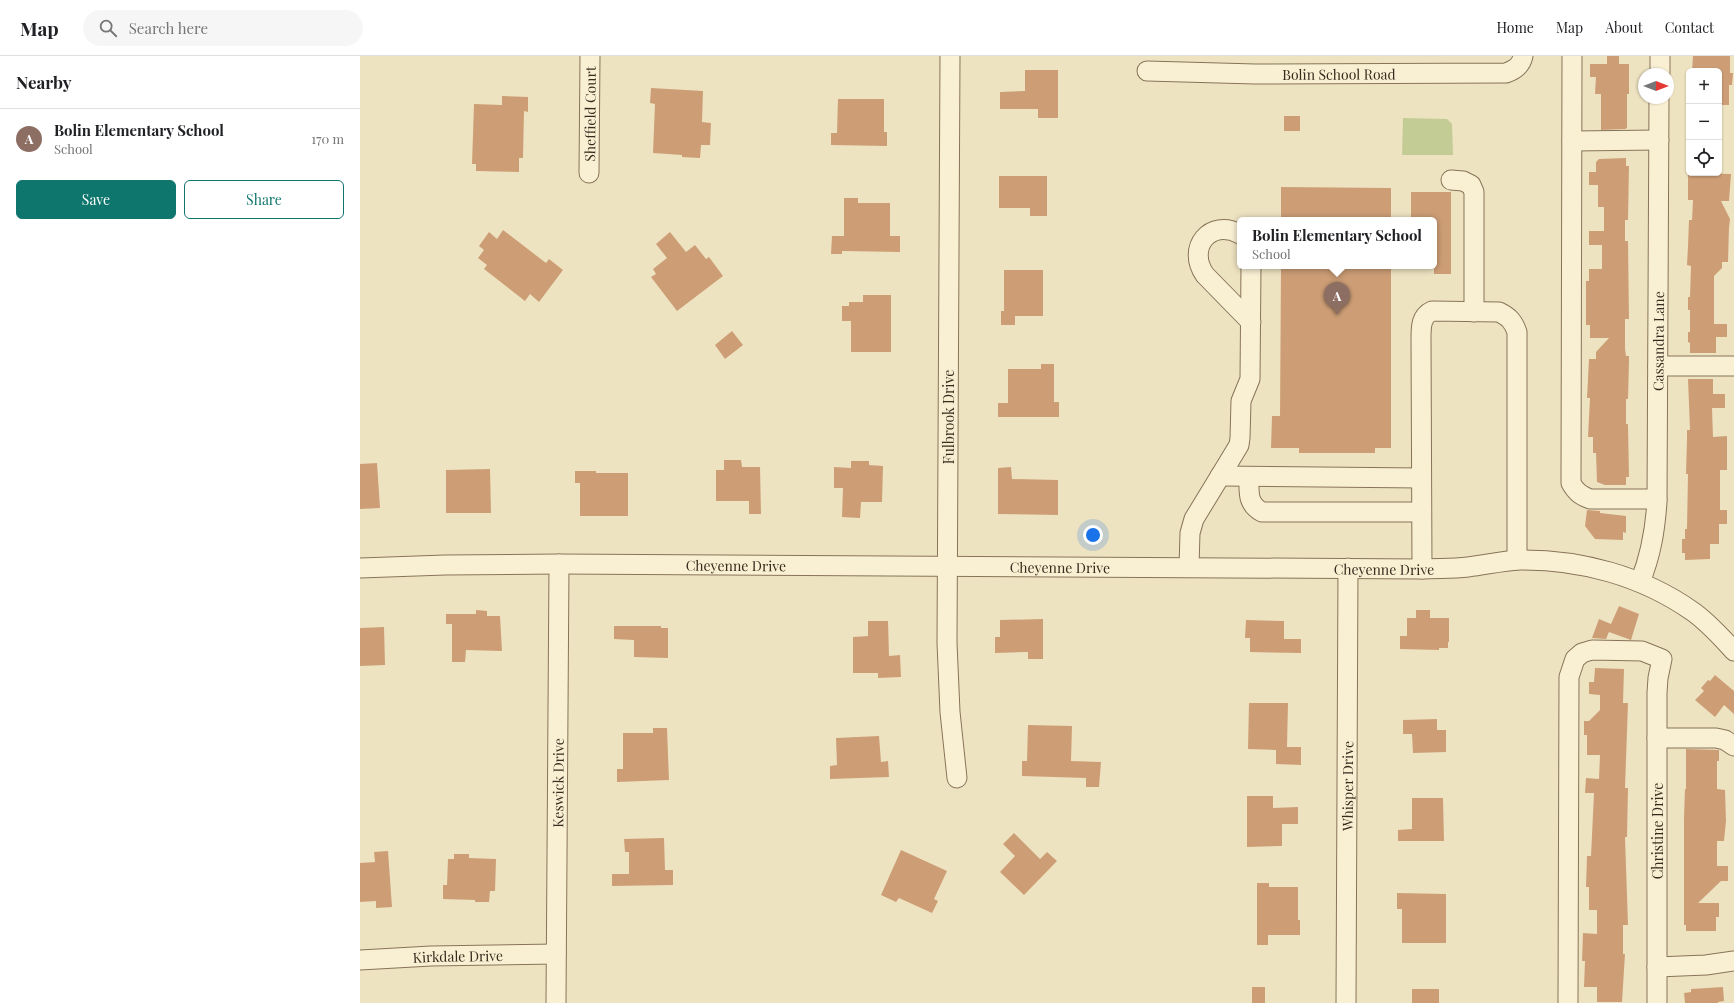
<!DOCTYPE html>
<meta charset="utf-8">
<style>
body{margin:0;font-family:"Playfair Display",serif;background:#f6f6f6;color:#202124}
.controls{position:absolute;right:12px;top:12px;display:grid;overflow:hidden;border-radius:6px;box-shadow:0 1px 3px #0004}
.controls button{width:36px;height:36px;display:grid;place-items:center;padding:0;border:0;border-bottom:1px solid #e0e0e0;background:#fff;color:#202124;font:20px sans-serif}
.compass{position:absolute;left:1278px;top:12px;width:36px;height:36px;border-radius:50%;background:#fff;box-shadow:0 1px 3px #0004;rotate:90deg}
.you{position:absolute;left:733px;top:479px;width:14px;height:14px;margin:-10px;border:3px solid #fff;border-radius:50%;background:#1a73e8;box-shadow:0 0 0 6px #1a73e833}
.badge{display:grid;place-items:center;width:26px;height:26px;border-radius:50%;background:#0f766e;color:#fff;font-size:13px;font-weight:700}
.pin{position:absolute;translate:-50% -33px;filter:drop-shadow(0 1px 2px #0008)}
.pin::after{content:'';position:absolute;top:21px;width:14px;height:12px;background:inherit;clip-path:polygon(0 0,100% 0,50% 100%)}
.popup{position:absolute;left:877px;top:161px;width:200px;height:52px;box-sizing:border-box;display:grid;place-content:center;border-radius:6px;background:#fff;filter:drop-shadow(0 1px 3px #0005);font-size:13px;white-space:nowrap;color:#757577}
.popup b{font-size:15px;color:#202124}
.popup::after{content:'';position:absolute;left:50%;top:100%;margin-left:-8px;border:8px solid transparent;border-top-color:#fff}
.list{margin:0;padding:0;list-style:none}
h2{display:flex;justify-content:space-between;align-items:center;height:52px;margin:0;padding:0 16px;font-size:17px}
h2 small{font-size:13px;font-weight:400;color:#757577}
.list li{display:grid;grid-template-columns:26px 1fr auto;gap:12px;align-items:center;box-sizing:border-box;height:60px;padding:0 16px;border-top:1px solid #e0e0e0}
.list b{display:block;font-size:15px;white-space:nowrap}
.list p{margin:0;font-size:13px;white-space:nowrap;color:#757577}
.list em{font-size:13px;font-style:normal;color:#757577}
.actions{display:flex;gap:8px;padding:12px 16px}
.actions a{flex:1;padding:9px 0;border:1px solid #0f766e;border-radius:6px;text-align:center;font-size:14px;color:#0f766e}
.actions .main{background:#0f766e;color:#fff}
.icon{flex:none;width:22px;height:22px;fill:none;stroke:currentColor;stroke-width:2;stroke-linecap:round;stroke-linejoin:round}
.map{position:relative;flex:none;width:1374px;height:947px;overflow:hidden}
header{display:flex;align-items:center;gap:24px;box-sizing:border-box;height:56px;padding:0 20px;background:#fff;border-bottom:1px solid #e0e0e0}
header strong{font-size:19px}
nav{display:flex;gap:22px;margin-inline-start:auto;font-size:14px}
.search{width:280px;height:36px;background:#f6f6f6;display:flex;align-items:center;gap:10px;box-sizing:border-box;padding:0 14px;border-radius:22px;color:#757577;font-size:15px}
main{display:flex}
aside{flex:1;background:#fff}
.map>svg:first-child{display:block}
.green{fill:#c3cc95}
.building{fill:#cd9e76}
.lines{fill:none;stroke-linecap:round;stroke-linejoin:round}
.minor-casing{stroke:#877458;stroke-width:21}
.minor{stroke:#f9f0d4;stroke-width:19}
.labels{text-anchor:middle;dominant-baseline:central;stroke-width:3.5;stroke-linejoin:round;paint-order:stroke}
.street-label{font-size:14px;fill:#372b1d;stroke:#f6edd0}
</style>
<header>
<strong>Map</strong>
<div class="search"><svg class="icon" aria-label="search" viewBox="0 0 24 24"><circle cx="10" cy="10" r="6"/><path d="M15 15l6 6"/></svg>Search here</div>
<nav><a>Home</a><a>Map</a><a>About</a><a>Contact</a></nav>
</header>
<main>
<aside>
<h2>Nearby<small></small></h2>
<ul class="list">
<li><span class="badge" style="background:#8d6e63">A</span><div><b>Bolin Elementary School</b><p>School</p></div><em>170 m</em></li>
</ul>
<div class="actions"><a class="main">Save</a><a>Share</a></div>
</aside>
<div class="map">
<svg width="1374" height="947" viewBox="0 0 1374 947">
<rect width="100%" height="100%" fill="#eee3c1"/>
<!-- green -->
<path class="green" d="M1043,62L1087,63L1092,68L1093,99H1042Z"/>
<!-- building -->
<g class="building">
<path d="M1247,0H1259V8H1269V38H1267V72L1265,73L1241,74V38H1235L1236,21H1230V8H1247Z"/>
<path d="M1333,0H1370V17H1373L1372,29H1369V49H1359V15H1332Z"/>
<path d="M665,14H698V62H678V53H640V36L665,35Z"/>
<path d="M291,32L343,35L342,66L351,67L350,89H341L340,102L322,101V99L293,97L295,48L290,47Z"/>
<path d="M142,40L168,41V56L164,55L163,102H159V116L116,115V108H112L114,48L142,49Z"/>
<path d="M478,43H524V76H527V90L471,89V77H477Z"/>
<rect x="924" y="60" width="16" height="15"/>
<path d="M1266,102V110H1269L1268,164H1265V185H1268L1269,263H1265V293L1266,300H1269V305L1268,343H1266V368H1268L1269,421H1266V429H1245L1237,426L1236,397H1233V381H1228L1230,342H1227L1229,303H1236V296L1249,282H1230V269H1226V225H1229V213H1242V189H1229V175H1244V151H1238V129H1229V116H1236V106L1239,103Z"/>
<path d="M1328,117L1371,118L1369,145H1361L1370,163L1369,172L1368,206H1362V212L1354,220V268H1367V281H1356V297H1330V287L1328,286V276H1330V254H1328V241H1330L1331,210L1327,209L1328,190L1329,164H1332L1333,144H1328Z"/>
<path d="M639,120H687V160H670V152H639Z"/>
<path d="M921,131L1031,132V164H921Z"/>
<path d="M1051,136H1091V218H1074V164H1051Z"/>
<path d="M484,142H498V147H530V180H540V196L482,195V198H471L472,180H484Z"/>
<path d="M143,174L186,207L189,203L203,214L179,246L170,238L165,245L124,213L127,209L118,202L124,194L119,190L129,176L137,183Z"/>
<path d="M310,176L326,196L335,189L346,203L349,201L363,220L317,255L291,221L296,218L293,213L307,202L296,188Z"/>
<path d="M921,210H1031V392H1015V397H939V392H911L912,360H920Z"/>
<path d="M644,214H683V260H655V269H641V255H644Z"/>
<path d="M503,239H531V296H491V265H482V250H489V246H503Z"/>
<path d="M372,275L383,289L365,303L355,289Z"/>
<path d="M681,308H694V346H699V361H638V347H648V313H681Z"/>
<path d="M1328,323H1353V338H1365V352H1352L1353,381L1367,380V414H1360V454H1367V468H1359V488H1350V503L1325,504V497H1322V483H1325V473H1327L1328,418H1326L1327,383V374H1330Z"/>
<path d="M364,404H381L382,411H400L401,458H389V445H356V414H364Z"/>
<path d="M491,405H509V409L523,410L522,446H501L500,462L482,461L483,432H474V411L491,412Z"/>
<path d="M17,407L20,452L0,453V408Z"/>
<path d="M651,411L652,423L698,424V459L638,458V412Z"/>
<path d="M130,413L131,457H86V414Z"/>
<path d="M215,415H236V417H268V460H220V427H215Z"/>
<path d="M1227,454L1240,455V457L1266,460V477L1263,476V484L1235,483L1225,470Z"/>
<path d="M1259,550L1279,558L1271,584L1249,576L1246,583L1232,582L1239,563L1251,568Z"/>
<path d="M116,554L127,555V560H140L142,595L106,594L105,606H92V568H86V558H116Z"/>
<path d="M1056,554H1070V562H1089V586H1088V592H1079V594L1040,593V580H1047V562H1056Z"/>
<path d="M683,563V603H668V596L635,597V581H640V564Z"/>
<path d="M886,564L924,565V583H941V597L890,596V582H885Z"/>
<path d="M508,565H528L529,600L540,599L541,621L518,622V617H493V581L508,580Z"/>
<path d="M254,570H301V572H308V602L274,601V584L254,583Z"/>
<path d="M24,571L25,609L0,610V572Z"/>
<path d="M1235,612L1264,613L1263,647H1268L1265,732H1268L1267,781H1265L1268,869H1263V898H1265L1262,946H1237V931H1224L1225,905H1222L1223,877L1237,878V854H1229V831H1226L1227,800H1231L1234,737H1225L1226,722L1239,723L1240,699H1227V679H1224V665H1229L1240,654V639L1229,638V626H1234Z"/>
<path d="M1355,619L1374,635V658L1364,649L1355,661L1335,644L1344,635L1341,632L1348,624L1350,625Z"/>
<path d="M889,647H928L927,691H941V709L916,708V694L888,693Z"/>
<path d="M1077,663V674H1086V696L1053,697L1052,678H1043V664Z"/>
<path d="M668,669L712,670L711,705L741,706L739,731H726V722L662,720V705H667Z"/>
<path d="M293,672H307L309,724L257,726V713H263V677H293Z"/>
<path d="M519,680L521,706L528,705L529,721L470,723V710L477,709L476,682Z"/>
<path d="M1326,693L1359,694V705H1357V733L1365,734L1366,765L1364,785H1357V810H1368V825H1361L1338,847H1359V861H1356V875H1326V869H1324V761L1325,733H1326Z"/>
<path d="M887,740H913V752L938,751V768H922V790L887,791Z"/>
<path d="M1052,742H1083L1084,785H1038V774L1052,773Z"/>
<path d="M654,777L680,803L687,796L697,805L664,839L640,816L655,800L643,788Z"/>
<path d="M304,782L305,814H313V829L252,830V818H269V796H265L264,783Z"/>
<path d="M541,794L587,815L574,843L578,845L572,857L539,842L536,846L521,839Z"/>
<path d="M28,795L32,851L16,852V845L0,846V807L15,806L14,796Z"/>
<path d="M94,798H109V802L136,803L135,835H130L129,846H115V844L83,843V829H87L88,803H94Z"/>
<path d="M897,827H909V831H938V864H940V879H908V889H897Z"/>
<path d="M1037,837L1086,838V887H1042V853H1037Z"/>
<rect x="892" y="931" width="13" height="16"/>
<path d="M1363,931L1364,945L1358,946V947H1325L1324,937L1331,936V933Z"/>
<rect x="1052" y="933" width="27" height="14"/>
</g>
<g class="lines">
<defs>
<g id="minor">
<path d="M590,0L587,587L590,656L597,722"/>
<path d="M1212,0L1211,427C1216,436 1220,439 1230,443H1297"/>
<path id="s1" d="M787,15L895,18L1146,17C1155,14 1161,10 1163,0"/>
<path d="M1300,18V0"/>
<path d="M1212,85L1299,84"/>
<path id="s2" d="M229,117L230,0"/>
<path d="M1091,124L1103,125L1111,129L1114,136V256"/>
<path d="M880,178C850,162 826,192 845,219L891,266"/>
<path d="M1298,310H1374"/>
<path d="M860,420L1061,422"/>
<path d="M889,421C889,436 887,448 902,456H1061"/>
<path d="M829,511L830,477L834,463L873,399L879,389L880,382L881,345L890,323L891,210"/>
<path id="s3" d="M0,512L85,509L199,508L1062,513C1077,512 1092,513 1108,511C1125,509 1142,505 1159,504C1220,503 1282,520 1332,555C1348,566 1361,581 1374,595"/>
<path d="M1062,513L1061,282C1061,271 1061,260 1072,255L1139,256C1149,261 1153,265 1157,276V504"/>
<path id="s4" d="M1280,526C1291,499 1295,475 1297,446L1299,42"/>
<path d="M1297,682H1356L1365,684L1374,690"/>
<path id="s5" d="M0,904L71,900L196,898"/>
<path d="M1297,911L1346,909L1374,905"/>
<path id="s6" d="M196,947L199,508"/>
<path id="s7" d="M986,947L988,512"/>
<path d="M1208,947L1209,621L1215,603L1222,597L1232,594L1282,595L1302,603L1298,622L1297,637V947"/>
</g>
</defs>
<!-- minor casing -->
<use href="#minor" class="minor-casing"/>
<!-- minor -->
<use href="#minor" class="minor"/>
</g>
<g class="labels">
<!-- street labels -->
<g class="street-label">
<text stroke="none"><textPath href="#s1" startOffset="192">Bolin School Road</textPath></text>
<text stroke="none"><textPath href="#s2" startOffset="59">Sheffield Court</textPath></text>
<text stroke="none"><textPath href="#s4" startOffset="243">Cassandra Lane</textPath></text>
<text transform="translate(588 361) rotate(-90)">Fulbrook Drive</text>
<text stroke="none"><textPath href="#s3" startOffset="376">Cheyenne Drive</textPath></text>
<text stroke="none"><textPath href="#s3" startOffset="700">Cheyenne Drive</textPath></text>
<text stroke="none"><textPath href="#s3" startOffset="1024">Cheyenne Drive</textPath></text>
<text stroke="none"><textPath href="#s6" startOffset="220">Keswick Drive</textPath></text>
<text stroke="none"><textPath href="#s7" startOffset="217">Whisper Drive</textPath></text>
<text transform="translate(1297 775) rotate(-90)">Christine Drive</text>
<text stroke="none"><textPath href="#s5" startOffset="98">Kirkdale Drive</textPath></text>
</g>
</g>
</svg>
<div class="controls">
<button>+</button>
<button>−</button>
<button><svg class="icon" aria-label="locate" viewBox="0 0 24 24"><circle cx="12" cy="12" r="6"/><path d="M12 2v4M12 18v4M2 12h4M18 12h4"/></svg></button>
</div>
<svg class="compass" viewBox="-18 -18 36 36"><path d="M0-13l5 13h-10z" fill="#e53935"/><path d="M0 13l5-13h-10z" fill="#757577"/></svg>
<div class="you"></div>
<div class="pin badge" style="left:977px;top:259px;background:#8d6e63">A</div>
<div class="popup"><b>Bolin Elementary School</b>School</div>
</div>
</main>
